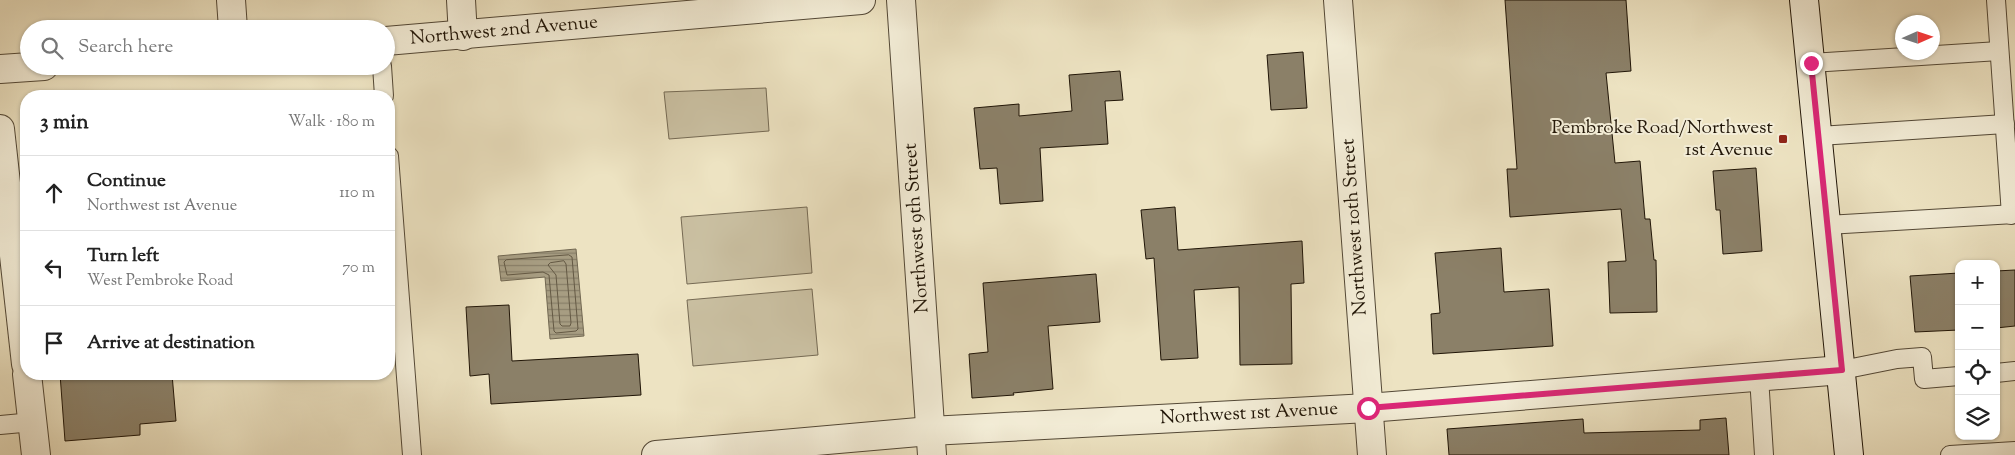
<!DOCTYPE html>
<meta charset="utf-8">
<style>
body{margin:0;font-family:"Sorts Mill Goudy",serif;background:#f6f6f6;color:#222}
.controls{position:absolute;right:15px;bottom:15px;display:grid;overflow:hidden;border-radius:10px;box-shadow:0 1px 4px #0004}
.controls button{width:45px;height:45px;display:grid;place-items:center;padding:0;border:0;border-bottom:1px solid #e0e0e0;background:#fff;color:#222;font:25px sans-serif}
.compass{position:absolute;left:1895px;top:15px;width:45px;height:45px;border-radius:50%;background:#fff;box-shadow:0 1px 4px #0004;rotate:87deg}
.stop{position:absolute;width:15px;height:15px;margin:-11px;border:4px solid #db2777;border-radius:50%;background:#fff}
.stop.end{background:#db2777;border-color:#fff;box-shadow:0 1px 5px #0008}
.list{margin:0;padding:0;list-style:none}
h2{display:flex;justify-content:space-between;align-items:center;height:65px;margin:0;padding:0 20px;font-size:21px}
h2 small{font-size:16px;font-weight:400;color:#767676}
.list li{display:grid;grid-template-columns:32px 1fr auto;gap:15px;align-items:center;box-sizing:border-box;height:75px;padding:0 20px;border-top:1px solid #e0e0e0}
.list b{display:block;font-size:19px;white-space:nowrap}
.list p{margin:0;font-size:16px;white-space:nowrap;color:#767676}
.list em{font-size:16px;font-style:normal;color:#767676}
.icon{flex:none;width:28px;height:28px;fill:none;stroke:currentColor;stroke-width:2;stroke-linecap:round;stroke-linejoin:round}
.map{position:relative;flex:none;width:2015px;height:455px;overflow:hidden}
.search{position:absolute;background:#fff;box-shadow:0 1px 4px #0004;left:20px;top:20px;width:375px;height:55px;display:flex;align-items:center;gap:12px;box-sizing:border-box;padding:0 18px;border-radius:28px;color:#767676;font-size:19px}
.panel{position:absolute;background:#fff;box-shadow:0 1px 4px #0004;left:20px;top:90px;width:375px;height:290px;border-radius:20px}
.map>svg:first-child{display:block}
.green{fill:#cac0a2;stroke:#756a54}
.water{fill:url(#water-rules);stroke:#716751}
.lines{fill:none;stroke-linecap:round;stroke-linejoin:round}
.shore{stroke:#645944;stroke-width:1}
.building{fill:#8b8068;stroke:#201507}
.service-casing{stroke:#534836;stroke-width:20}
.minor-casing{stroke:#534836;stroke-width:30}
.secondary-casing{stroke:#201507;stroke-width:30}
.service{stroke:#f3edd7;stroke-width:18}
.minor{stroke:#f3edd7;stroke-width:28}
.secondary{stroke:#f3edd7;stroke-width:28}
.route{stroke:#db2777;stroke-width:6}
.poi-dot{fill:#8f2418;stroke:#f3edd7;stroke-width:2}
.labels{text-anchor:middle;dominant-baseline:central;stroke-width:4;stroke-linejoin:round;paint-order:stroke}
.street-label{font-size:19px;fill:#201507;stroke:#f3edd7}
.poi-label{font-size:19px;fill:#201507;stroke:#f3edd7;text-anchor:end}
</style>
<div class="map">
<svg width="2015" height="455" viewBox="0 0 2015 455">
<defs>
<pattern id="water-rules" width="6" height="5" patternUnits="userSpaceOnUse" patternTransform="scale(1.25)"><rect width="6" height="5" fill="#a79d82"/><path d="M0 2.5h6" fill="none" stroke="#887f68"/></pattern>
</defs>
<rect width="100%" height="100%" fill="#ede3c2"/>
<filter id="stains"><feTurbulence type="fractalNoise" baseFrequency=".004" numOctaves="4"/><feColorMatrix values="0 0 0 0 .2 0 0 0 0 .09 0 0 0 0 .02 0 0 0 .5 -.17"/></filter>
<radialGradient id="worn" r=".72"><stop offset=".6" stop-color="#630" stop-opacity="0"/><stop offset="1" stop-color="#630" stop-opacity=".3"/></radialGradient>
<!-- green -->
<g class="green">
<path d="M766,88L769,131L669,139L664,92Z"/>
<path d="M807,207L812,273L687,284L681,217Z"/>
<path d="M812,289L818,355L693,366L687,300Z"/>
</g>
<!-- water -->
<path class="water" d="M576,249L584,336L550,339L545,277L501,281L498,256Z"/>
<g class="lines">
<!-- shore -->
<g class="shore">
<path d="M569,255L572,257L578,329L576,331L556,333L554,331L549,275L543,272L507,275L504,262L506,260Z"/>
<path d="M564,261L566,264L571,323L570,326H562L560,324L556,275L548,265L550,263Z"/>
</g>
</g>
<!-- building -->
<g class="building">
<path d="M1505,0H1626L1631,71L1606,73L1615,163L1640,161L1645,219H1650L1654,260H1656L1657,312L1610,313L1608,262L1626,261L1621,209L1510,217L1507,169H1517Z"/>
<path d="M1303,52L1307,108L1271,110L1267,55Z"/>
<path d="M1120,71L1123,100L1105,101L1108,144L1040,148L1043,201L1000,204L997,168L980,169L974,108L1019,104V116L1072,111L1069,75Z"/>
<path d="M1756,168L1762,251L1723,254L1720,210H1716L1713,171Z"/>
<path d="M1175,207L1178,250L1302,241L1304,283L1291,284L1292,364L1240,365L1239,287L1194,290L1198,358L1161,360L1154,258L1146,259L1141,210Z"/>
<path d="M1501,248L1504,292L1549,289L1553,346L1433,354L1431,314L1440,313L1435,253Z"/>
<path d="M2015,270V326L1996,328V271Z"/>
<path d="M1959,273V330L1915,332L1910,276Z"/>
<path d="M1096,274L1100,322L1048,326L1053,389L1013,393L1014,395L972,398L969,354L988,352L983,283Z"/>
<path d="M509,305L512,361L638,354L641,395L491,404L489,374L470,376L466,307Z"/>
<path d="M60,374H172L176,421L140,424V435L65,441Z"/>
<path d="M1726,418L1729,455H1449L1447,429L1583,419L1584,433L1700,430V420Z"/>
</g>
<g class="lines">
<defs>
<g id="service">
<path d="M1996,0L2011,215"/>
<path d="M1811,63L1999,51"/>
<path d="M382,66L384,96"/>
<path d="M1819,136L2005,124"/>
<path d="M389,156L412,455"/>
<path d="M1827,225L2015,214"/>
<path d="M1842,370L1897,359L1922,357L1924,379L1959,376"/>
<path d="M1996,373L2015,371"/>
<path d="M1759,377L1764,455"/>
<path d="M0,425L33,422"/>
<path d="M1950,455L2015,451"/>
</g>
<g id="minor">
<path d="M231,0L233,29"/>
<path d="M461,0L463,36"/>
<path d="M901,0L932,455"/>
<path d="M1338,0L1372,455"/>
<path d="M386,41L861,0"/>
<path d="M0,69L44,66"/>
<path d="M0,129L26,364"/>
<path d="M27,374L36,455"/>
<path d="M656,455L930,431L1368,408L1842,370"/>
</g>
<path id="secondary" d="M1804,0L1849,455"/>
</defs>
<!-- service casing -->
<use href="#service" class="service-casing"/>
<!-- minor casing -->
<use href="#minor" class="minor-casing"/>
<!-- secondary casing -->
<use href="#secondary" class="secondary-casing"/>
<!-- service -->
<use href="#service" class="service"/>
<!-- minor -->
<use href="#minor" class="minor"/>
<!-- secondary -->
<use href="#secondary" class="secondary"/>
</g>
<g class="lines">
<!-- route -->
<path class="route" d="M1368,408L1842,370L1811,63"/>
</g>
<!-- markers -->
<rect class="poi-dot" x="1778" y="134" width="10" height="10" rx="2.5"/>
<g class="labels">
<!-- street labels -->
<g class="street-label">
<text transform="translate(504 31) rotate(-5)">Northwest 2nd Avenue</text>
<text transform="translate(1355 227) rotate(-94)">Northwest 10th Street</text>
<text transform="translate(917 228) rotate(-94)">Northwest 9th Street</text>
<text transform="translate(1249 414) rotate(-3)">Northwest 1st Avenue</text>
</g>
<!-- poi labels -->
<g class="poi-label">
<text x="1773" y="128">Pembroke Road/Northwest<tspan x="1773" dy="22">1st Avenue</tspan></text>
</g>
</g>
<rect width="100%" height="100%" filter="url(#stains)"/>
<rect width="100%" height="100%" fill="url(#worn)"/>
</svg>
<div class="controls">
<button>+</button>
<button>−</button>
<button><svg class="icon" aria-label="locate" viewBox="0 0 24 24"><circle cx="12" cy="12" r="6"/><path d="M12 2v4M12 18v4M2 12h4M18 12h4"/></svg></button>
<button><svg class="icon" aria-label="layers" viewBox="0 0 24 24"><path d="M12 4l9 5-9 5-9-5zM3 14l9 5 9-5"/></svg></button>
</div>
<svg class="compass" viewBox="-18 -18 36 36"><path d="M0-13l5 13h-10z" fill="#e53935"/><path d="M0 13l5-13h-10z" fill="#767676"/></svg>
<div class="stop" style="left:1368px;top:408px"></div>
<div class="stop end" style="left:1811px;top:63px"></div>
<div class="search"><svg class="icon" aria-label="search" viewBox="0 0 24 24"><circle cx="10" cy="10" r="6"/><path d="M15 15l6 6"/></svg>Search here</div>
<section class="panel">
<h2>3 min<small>Walk · 180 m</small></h2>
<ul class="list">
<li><svg class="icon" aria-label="ahead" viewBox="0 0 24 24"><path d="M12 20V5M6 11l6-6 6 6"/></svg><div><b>Continue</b><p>Northwest 1st Avenue</p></div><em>110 m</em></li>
<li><svg class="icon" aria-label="left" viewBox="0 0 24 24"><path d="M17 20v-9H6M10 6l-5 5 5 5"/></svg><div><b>Turn left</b><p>West Pembroke Road</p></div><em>70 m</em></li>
<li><svg class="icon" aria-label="arrive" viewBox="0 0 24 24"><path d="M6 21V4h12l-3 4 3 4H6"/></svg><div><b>Arrive at destination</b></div></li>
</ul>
</section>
</div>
